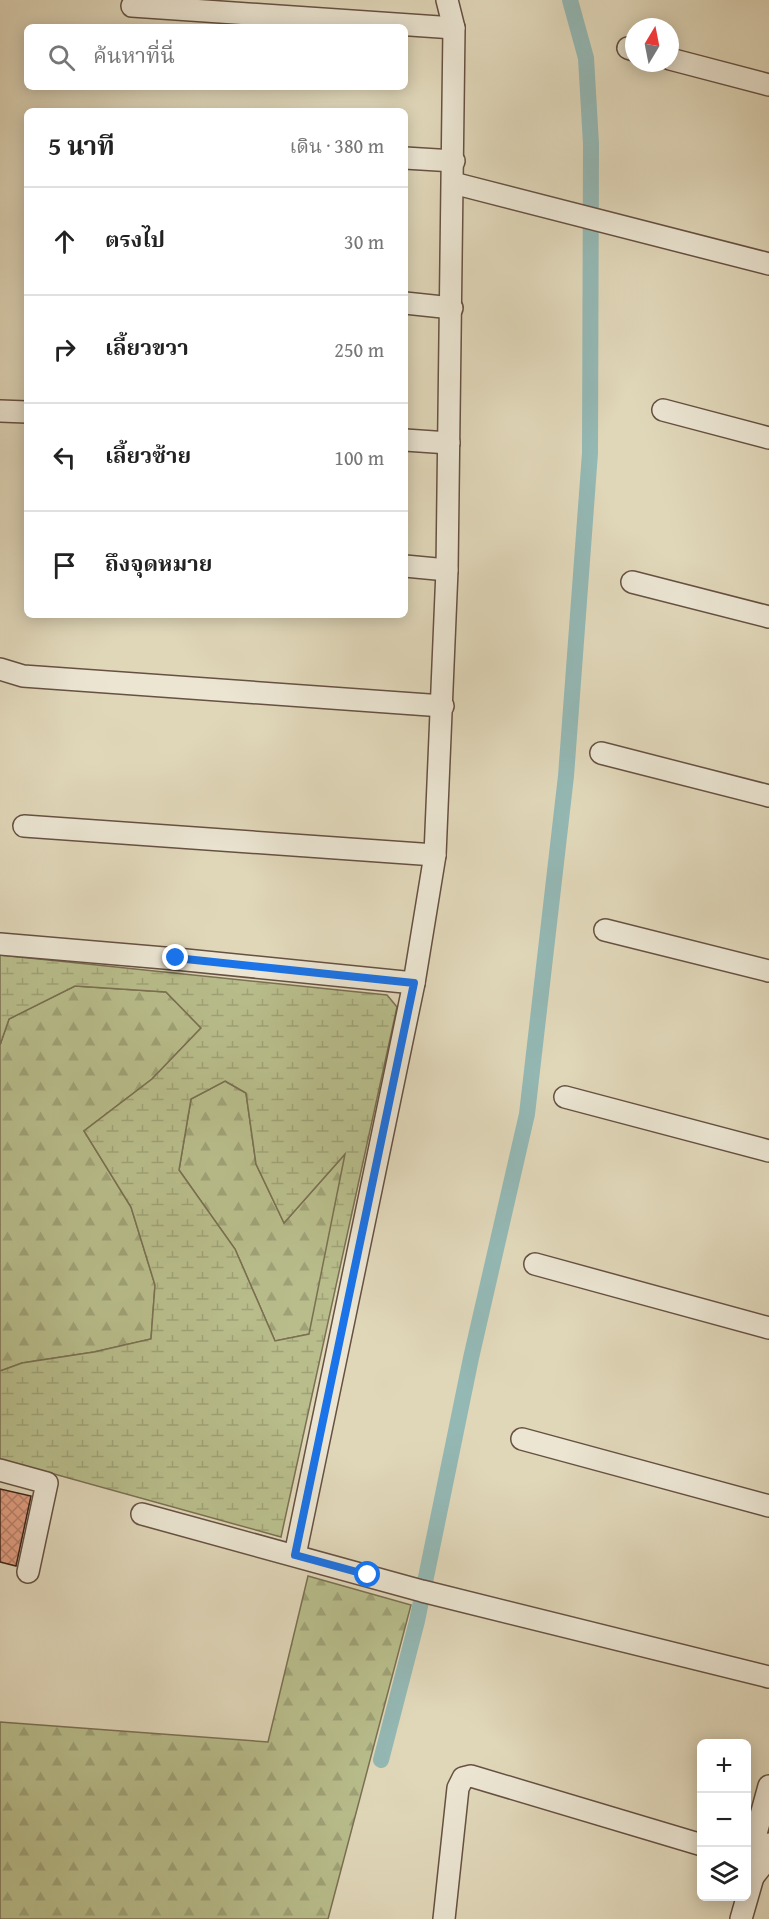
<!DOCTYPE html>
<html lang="th">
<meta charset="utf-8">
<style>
body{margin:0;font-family:"Gentium Book Plus","Noto Serif Thai",serif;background:#f2f2f2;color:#222}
.controls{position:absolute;right:18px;bottom:18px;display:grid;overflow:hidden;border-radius:9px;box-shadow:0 3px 15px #0003}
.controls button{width:54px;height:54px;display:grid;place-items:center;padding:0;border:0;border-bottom:2px solid #e0e0e0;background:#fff;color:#222;font:30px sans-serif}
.compass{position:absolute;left:625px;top:18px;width:54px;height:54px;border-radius:50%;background:#fff;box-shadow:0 3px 15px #0003;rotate:10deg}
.stop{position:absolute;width:18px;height:18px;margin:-14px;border:4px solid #1a73e8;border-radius:50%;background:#fff}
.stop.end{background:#1a73e8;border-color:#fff;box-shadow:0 2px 6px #0008}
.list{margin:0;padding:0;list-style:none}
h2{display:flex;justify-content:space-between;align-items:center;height:78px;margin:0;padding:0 24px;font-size:26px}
h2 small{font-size:20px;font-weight:400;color:#767676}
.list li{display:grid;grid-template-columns:39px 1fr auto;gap:18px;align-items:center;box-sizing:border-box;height:108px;padding:0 24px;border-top:2px solid #e0e0e0}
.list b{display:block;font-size:22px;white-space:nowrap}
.list em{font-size:20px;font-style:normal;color:#767676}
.icon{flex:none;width:33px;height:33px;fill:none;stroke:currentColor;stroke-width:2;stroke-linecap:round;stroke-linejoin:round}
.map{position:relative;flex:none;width:769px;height:1919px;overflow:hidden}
.search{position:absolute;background:#fff;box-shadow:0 3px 15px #0003;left:24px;top:24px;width:384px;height:66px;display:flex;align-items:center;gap:15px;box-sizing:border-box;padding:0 21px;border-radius:9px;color:#767676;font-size:22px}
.panel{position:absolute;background:#fff;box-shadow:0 3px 15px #0003;left:24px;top:108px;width:384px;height:510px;border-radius:9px}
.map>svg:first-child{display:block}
.forest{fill:url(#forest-firs);stroke:#7a7052;stroke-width:1.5}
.wetland{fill:url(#wetland-marsh);stroke:#7a7052;stroke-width:1.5;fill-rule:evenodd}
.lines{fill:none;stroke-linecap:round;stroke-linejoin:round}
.canal{stroke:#94b8b4;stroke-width:16}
.building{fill:url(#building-cross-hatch);stroke:#3d241a;stroke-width:1.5}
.minor-casing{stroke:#665142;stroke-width:24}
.minor{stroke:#ebe5d2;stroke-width:21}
.route{stroke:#1a73e8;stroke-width:8}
</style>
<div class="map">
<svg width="769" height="1919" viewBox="0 0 769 1919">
<defs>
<pattern id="forest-firs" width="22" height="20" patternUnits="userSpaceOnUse" patternTransform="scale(1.5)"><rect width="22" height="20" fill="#b8bd8b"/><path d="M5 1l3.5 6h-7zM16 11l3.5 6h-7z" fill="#9fa277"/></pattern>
<pattern id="wetland-marsh" width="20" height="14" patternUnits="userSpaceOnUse" patternTransform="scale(1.5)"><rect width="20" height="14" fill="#b8bd8b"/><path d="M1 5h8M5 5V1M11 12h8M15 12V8" fill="none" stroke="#9fa277"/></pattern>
<pattern id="building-cross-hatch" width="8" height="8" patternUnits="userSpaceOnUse" patternTransform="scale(1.5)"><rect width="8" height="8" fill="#df9d80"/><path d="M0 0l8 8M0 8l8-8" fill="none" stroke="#b68068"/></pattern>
</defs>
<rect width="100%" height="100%" fill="#e0d7b9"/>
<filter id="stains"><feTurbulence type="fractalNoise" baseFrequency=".00333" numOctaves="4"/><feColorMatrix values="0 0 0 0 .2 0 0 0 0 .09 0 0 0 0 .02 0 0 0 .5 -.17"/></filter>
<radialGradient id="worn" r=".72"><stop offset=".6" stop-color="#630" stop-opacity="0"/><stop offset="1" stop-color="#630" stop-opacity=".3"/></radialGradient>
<!-- forest -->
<g class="forest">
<path d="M75,986L166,992L201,1028L152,1079L84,1131L131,1207L155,1285L151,1339L94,1352L22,1363L0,1371V1045L9,1019Z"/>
<path d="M225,1081L246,1093L256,1164L284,1223L346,1153L310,1334L275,1341L235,1249L179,1170L191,1099Z"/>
<path d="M308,1576L411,1605L328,1919H0V1722L268,1742Z"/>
</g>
<!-- wetland -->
<path class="wetland" d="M0,955L387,995L397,1007L281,1537L0,1459V1371L22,1363L94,1352L151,1339L155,1285L131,1207L84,1131L152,1079L201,1028L166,992L75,986L9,1019L0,1045ZM225,1081L246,1093L256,1164L284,1223L345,1154L309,1334L275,1341L235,1249L179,1170L191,1099Z"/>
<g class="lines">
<!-- canal -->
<path class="canal" d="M381,1760L417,1621L471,1358L527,1114L566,776L590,453L591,144L586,58L570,0"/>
</g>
<!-- building -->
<path class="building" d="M0,1489L31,1496L16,1566L0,1562Z"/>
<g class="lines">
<defs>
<g id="minor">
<path d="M132,6L454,28"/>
<path d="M628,48L634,50"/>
<path d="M670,59L769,85"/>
<path d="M405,158L454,161"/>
<path d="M453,183L769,264"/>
<path d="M405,303L452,308"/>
<path d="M663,410L769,438"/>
<path d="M0,411L27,412"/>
<path d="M405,440L449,443"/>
<path d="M405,566L447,570"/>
<path d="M632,582L769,617"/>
<path d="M0,669L23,676L443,706"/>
<path d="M601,753L769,796"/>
<path d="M24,826L435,855"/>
<path d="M605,930L769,971"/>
<path d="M0,944L176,959L414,983"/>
<path d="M565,1097L769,1151"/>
<path d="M535,1264L769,1328"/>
<path d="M522,1439L769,1506"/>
<path d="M0,1470L47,1483L28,1572"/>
<path d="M142,1514L422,1591L769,1677"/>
<path d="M295,1555L414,983L435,855L447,570L454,28L447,0"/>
<path d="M769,1786L749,1859L753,1877L764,1863L769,1844"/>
<path d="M444,1919L458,1788L463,1778L471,1776L702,1845"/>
<path d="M741,1919L753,1877"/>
</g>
</defs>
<!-- minor casing -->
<use href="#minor" class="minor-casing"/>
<!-- minor -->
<use href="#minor" class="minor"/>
</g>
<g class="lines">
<!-- route -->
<path class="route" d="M176,958L414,983L295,1555L368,1575"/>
</g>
<rect width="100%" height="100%" filter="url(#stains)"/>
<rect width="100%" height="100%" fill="url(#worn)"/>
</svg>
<div class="controls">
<button>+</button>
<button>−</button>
<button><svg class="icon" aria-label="layers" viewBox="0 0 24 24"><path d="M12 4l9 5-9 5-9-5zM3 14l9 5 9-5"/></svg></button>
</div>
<svg class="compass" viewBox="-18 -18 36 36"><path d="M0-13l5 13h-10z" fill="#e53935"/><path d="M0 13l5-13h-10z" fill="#767676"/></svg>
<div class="stop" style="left:368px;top:1575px"></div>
<div class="stop end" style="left:176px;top:958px"></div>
<div class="search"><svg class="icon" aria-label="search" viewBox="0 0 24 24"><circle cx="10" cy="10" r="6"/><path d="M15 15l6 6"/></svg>ค้นหาที่นี่</div>
<section class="panel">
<h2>5 นาที<small>เดิน · 380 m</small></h2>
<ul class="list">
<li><svg class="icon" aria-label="ahead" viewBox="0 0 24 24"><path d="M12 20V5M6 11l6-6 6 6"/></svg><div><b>ตรงไป</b></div><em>30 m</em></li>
<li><svg class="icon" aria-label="right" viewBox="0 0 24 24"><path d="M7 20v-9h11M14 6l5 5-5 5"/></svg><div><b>เลี้ยวขวา</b></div><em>250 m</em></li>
<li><svg class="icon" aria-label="left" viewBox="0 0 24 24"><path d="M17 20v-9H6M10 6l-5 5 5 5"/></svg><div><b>เลี้ยวซ้าย</b></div><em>100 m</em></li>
<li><svg class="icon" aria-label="arrive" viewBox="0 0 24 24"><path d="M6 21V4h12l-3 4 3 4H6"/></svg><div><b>ถึงจุดหมาย</b></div></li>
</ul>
</section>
</div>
